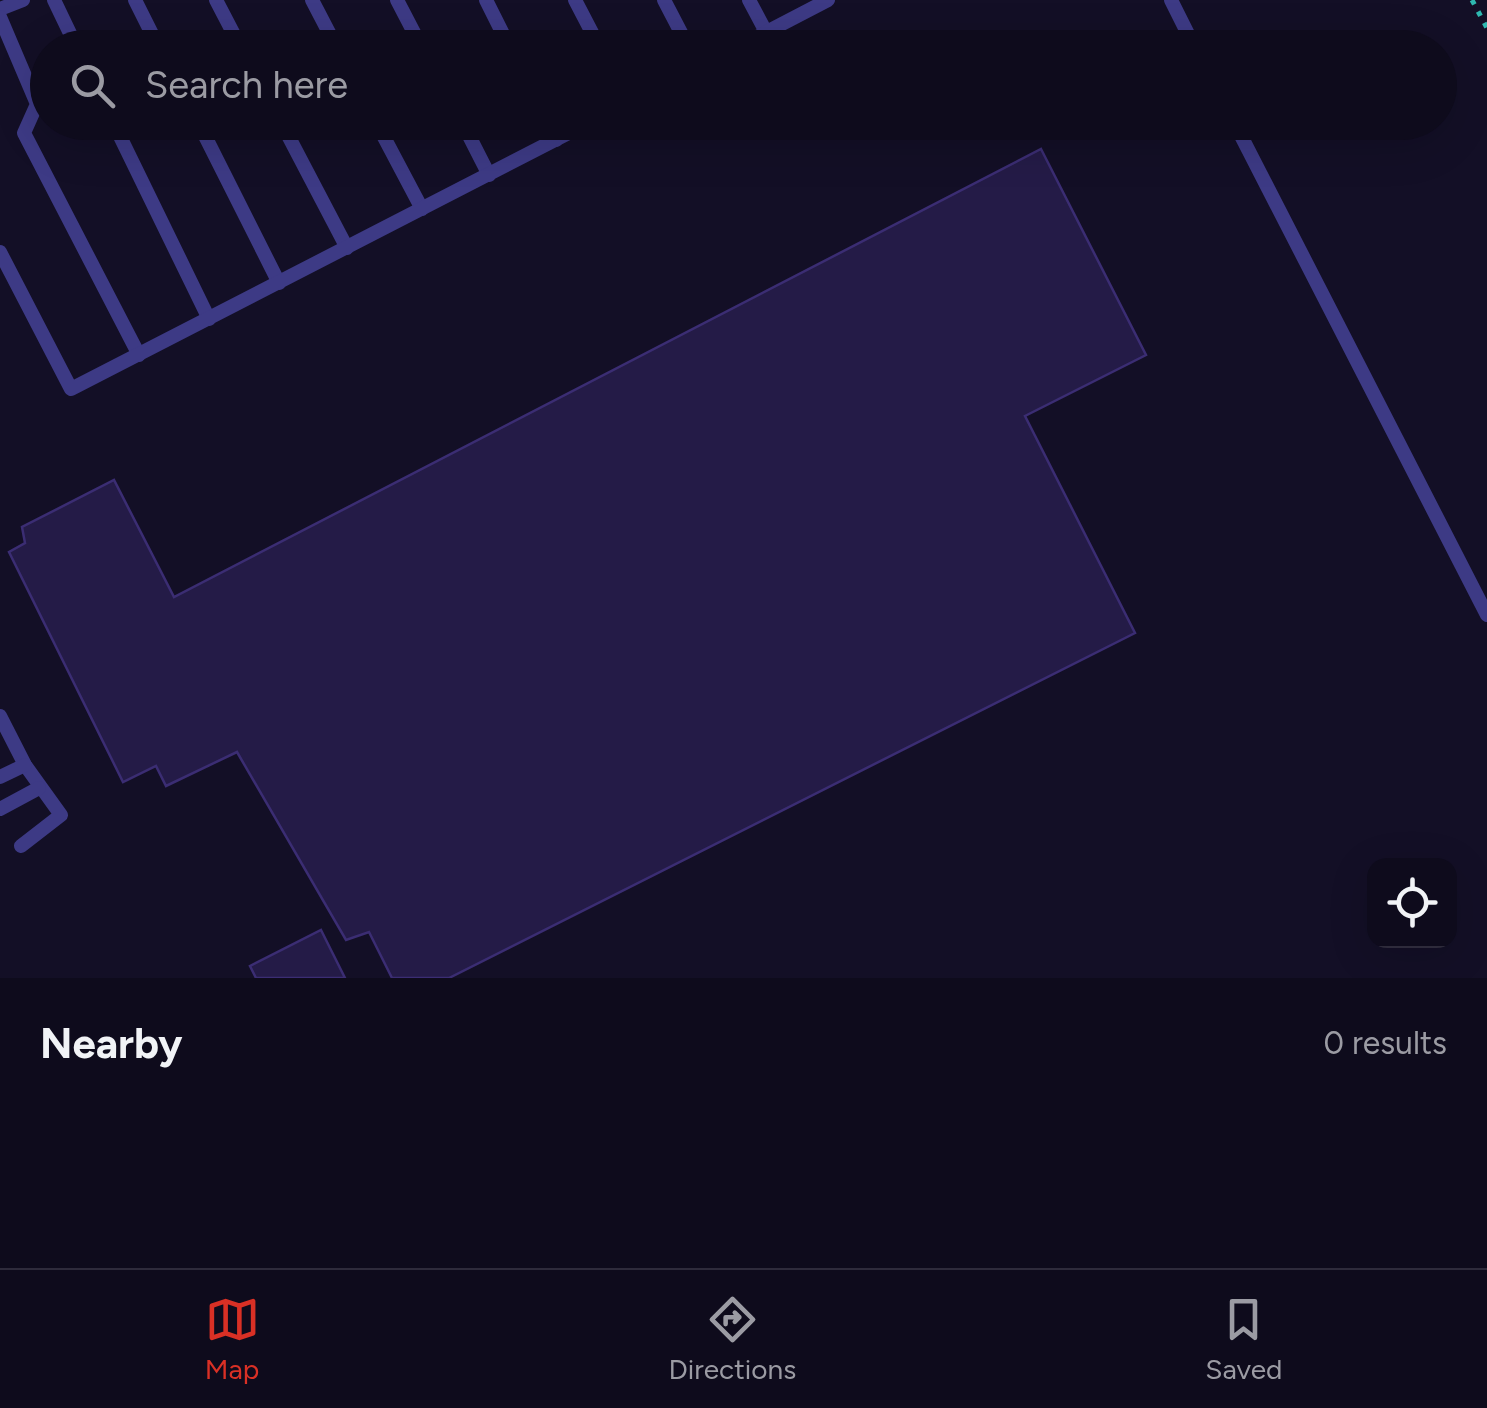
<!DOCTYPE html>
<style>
body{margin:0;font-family:Figtree,sans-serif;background:#1c1929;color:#f1f3f6}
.controls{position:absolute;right:30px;bottom:30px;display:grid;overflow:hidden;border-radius:20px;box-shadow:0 10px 40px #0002}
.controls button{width:90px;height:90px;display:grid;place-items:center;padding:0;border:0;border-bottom:2px solid #2e2b3b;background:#0e0b1c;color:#f1f3f6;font:50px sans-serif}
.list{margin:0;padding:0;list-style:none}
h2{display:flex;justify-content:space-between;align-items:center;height:130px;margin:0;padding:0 40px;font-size:42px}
h2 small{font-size:32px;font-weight:400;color:#9b9ba3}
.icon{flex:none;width:55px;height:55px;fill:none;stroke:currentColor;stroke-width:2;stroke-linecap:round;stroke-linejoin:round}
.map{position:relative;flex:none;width:1487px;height:978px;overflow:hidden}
.search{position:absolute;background:#0e0b1c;box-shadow:0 10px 40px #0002;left:30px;right:30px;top:30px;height:110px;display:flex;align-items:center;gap:25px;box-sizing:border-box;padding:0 35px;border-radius:55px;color:#9b9ba3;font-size:38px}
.sheet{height:290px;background:#0e0b1c}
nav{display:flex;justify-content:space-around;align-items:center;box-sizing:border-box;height:140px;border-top:2px solid #2e2b3b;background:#0e0b1c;font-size:28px;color:#9b9ba3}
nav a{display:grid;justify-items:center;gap:5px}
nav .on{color:#d93025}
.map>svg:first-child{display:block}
.building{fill:#241b47;stroke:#3b2d73;stroke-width:2.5}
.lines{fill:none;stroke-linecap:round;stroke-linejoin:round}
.path{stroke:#2fb8b0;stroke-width:5;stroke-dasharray:5 8;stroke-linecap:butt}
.service{stroke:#3d3a85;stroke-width:14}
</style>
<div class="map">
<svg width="1487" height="978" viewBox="0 0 1487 978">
<rect width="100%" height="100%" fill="#130f26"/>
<!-- building -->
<g class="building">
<path d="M1041,149L1146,355L1025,416L1135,633L449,978H392L369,932L346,940L237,752L166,786L156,766L123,782L9,552L25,543L22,527L114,480L174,597Z"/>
<path d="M321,930L345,978H256L250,966Z"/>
</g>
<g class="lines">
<!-- path -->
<path class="path" d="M1472,0L1487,28"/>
<!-- service -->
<g class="service">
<path d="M54,0L77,48"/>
<path d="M135,0L159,48"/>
<path d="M216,0L241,48"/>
<path d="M312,0L337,48"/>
<path d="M397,0L422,48"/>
<path d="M486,0L510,48"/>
<path d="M575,0L600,48"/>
<path d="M664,0L689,48"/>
<path d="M749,0L766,32"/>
<path d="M1171,0L1195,48"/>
<path d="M0,9L23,0"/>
<path d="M0,17L37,104L24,133L139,355"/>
<path d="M736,48L828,0"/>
<path d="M113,122L209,319"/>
<path d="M198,122L279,283"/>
<path d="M281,122L347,248"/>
<path d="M376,122L422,209"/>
<path d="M462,122L489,175"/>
<path d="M547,122L556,140"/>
<path d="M1234,122L1487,615"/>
<path d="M0,252L71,389L590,122"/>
<path d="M0,716L25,765L61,815L21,846"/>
<path d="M0,777L25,765"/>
<path d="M0,809L39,788"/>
</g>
</g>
</svg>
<div class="controls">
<button><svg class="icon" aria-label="locate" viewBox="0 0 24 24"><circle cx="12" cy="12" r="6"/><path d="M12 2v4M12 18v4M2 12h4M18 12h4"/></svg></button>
</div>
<div class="search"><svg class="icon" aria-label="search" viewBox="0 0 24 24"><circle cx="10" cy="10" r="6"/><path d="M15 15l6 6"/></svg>Search here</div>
</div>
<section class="sheet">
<h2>Nearby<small>0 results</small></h2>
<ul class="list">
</ul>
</section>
<nav>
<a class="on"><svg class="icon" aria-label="map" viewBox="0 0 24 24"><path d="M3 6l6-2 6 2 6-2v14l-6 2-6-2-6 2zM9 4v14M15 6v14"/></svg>Map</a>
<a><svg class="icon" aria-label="directions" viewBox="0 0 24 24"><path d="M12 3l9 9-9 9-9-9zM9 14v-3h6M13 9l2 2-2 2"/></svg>Directions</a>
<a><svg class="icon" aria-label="saved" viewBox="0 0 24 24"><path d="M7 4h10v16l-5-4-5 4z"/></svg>Saved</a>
</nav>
